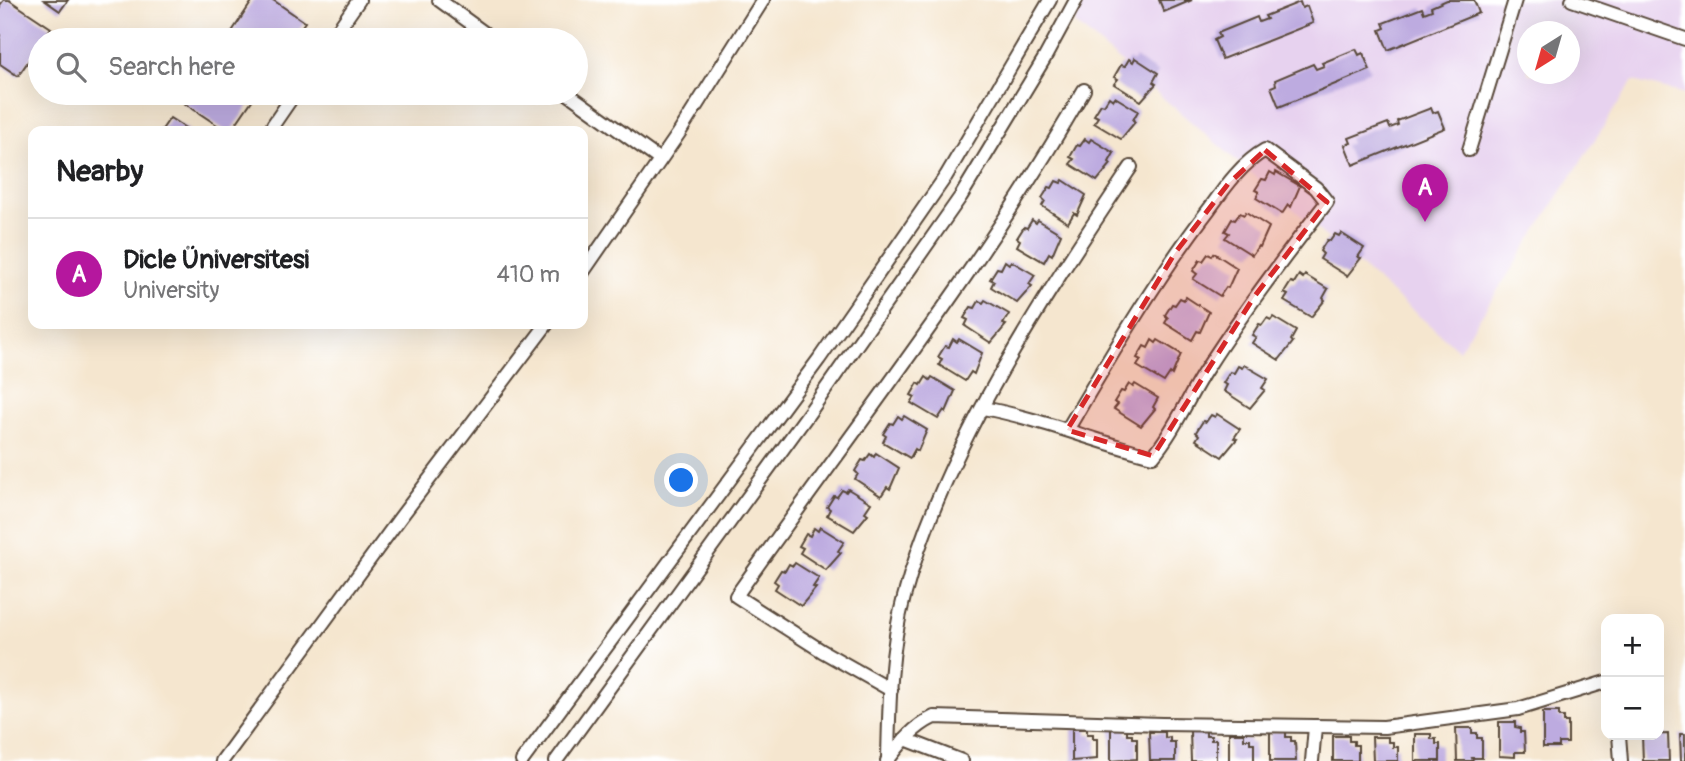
<!DOCTYPE html>
<meta charset="utf-8">
<style>
body{margin:0;font-family:Pangolin,sans-serif;background:#f2f2f2;color:#202124}
.controls{position:absolute;right:21px;bottom:21px;display:grid;overflow:hidden;border-radius:14px;box-shadow:0 7px 28px #0002}
.controls button{width:63px;height:63px;display:grid;place-items:center;padding:0;border:0;border-bottom:2px solid #e0e0e0;background:#fff;color:#202124;font:35px sans-serif}
.compass{position:absolute;left:1517px;top:21px;width:63px;height:63px;border-radius:50%;background:#fff;box-shadow:0 7px 28px #0002;rotate:217deg}
.you{position:absolute;left:682px;top:481px;width:24px;height:24px;margin:-18px;border:5px solid #fff;border-radius:50%;background:#1a73e8;box-shadow:0 0 0 10px #1a73e833}
.badge{display:grid;place-items:center;width:46px;height:46px;border-radius:50%;background:#b5179e;color:#fff;font-size:23px;font-weight:700}
.pin{position:absolute;translate:-50% -58px;filter:drop-shadow(0 2px 4px #0008)}
.pin::after{content:'';position:absolute;top:37px;width:24px;height:21px;background:inherit;clip-path:polygon(0 0,100% 0,50% 100%)}
.list{margin:0;padding:0;list-style:none}
h2{display:flex;justify-content:space-between;align-items:center;height:91px;margin:0;padding:0 28px;font-size:30px}
h2 small{font-size:23px;font-weight:400;color:#757577}
.list li{display:grid;grid-template-columns:46px 1fr auto;gap:21px;align-items:center;box-sizing:border-box;height:112px;padding:0 28px;border-top:2px solid #e0e0e0}
.list b{display:block;font-size:26px;white-space:nowrap}
.list p{margin:0;font-size:23px;white-space:nowrap;color:#757577}
.list em{font-size:23px;font-style:normal;color:#757577}
.icon{flex:none;width:38px;height:38px;fill:none;stroke:currentColor;stroke-width:2;stroke-linecap:round;stroke-linejoin:round}
.map{position:relative;flex:none;width:1685px;height:761px;overflow:hidden}
.search{position:absolute;background:#fff;box-shadow:0 7px 28px #0002;left:28px;top:28px;width:560px;height:77px;display:flex;align-items:center;gap:18px;box-sizing:border-box;padding:0 24px;border-radius:38px;color:#757577;font-size:26px}
.panel{position:absolute;background:#fff;box-shadow:0 7px 28px #0002;left:28px;top:126px;width:560px;height:203px;border-radius:14px}
.map>svg:first-child{display:block}
.built{fill:#e7d2ef;fill-rule:evenodd}
.building{fill:#bdabe0}
.lines{fill:none;stroke-linecap:round;stroke-linejoin:round}
.minor-casing{stroke:#574639;stroke-width:16}
.minor{stroke:#fff;stroke-width:12}
.marked{fill:#d62828;fill-opacity:0.2;stroke:#d62828;stroke-width:5;stroke-dasharray:14 9;stroke-linejoin:round}
</style>
<div class="map">
<svg width="1685" height="761" viewBox="0 0 1685 761">
<rect width="100%" height="100%" fill="#fff"/>
<filter id="ink" filterUnits="userSpaceOnUse"><feTurbulence type="fractalNoise" baseFrequency=".0143" numOctaves="2"/><feDisplacementMap in="SourceGraphic" scale="14" xChannelSelector="R" yChannelSelector="G"/><feConvolveMatrix kernelMatrix="1 2 1 2 8 2 1 2 1" color-interpolation-filters="sRGB"/></filter>
<filter id="wash" filterUnits="userSpaceOnUse"><feTurbulence type="fractalNoise" baseFrequency=".00686" numOctaves="4" result="noise"/><feDisplacementMap in="SourceGraphic" scale="28" xChannelSelector="R" yChannelSelector="G"/><feGaussianBlur stdDeviation="1.57" result="paint"/><feColorMatrix in="noise" values="0 0 0 0 0 0 0 0 0 0 0 0 0 0 0 0 0 1.4 0 .05"/><feComposite in="paint" operator="in"/></filter>
<g filter="url(#wash)">
<rect width="100%" height="100%" fill="#f5e6cf"/>
<!-- built -->
<path class="built" d="M1080,0H1685V94L1633,81L1459,350L1075,23ZM1528,32H1570V74H1528Z"/>
<g id="blocks">
<!-- building -->
<g class="building">
<path d="M4,0H9L51,28L18,76L0,64V5Z"/>
<path d="M44,0H68L60,11Z"/>
<path d="M253,0H273L305,22L292,40L227,39Z"/>
<path d="M1159,0H1192L1164,12Z"/>
<path d="M1447,0H1474L1479,13L1388,50L1380,30L1385,28L1383,23L1422,8L1424,13L1432,10L1431,7Z"/>
<path d="M1300,2L1302,8L1307,6L1313,23L1222,59L1214,40L1220,37L1218,33L1257,17L1259,22L1267,19L1265,16Z"/>
<path d="M1356,49L1359,55L1363,53L1370,70L1279,107L1271,87L1276,85L1275,80L1313,64L1316,69L1324,66L1322,63Z"/>
<path d="M1135,58L1158,73L1153,82L1156,84L1141,101L1114,84L1118,79L1114,77L1121,65L1125,66L1129,59L1133,62Z"/>
<path d="M191,93H257L231,131H226L184,103Z"/>
<path d="M1109,97L1113,100L1115,97L1138,111L1133,120L1135,122L1121,139L1094,123L1098,117L1094,115L1101,104L1104,105Z"/>
<path d="M1431,108L1433,113L1438,111L1445,128L1353,165L1345,145L1351,143L1349,138L1388,123L1390,128L1398,125L1397,121Z"/>
<path d="M170,118L190,131H161Z"/>
<path d="M1085,139L1089,142L1091,139L1114,153L1109,162L1111,164L1097,181L1070,164L1074,159L1070,157L1077,145L1080,146Z"/>
<path d="M1270,172L1275,175L1276,172L1300,186L1291,207L1288,205L1282,214L1256,198L1259,192L1255,190L1262,179L1266,180Z"/>
<path d="M1063,180L1086,195L1077,215L1074,213L1068,223L1042,206L1045,201L1042,198L1049,187L1052,188L1056,181L1061,183Z"/>
<path d="M1246,212L1269,227L1260,247L1258,246L1252,255L1225,238L1229,233L1225,231L1232,219L1235,220L1240,213L1244,215Z"/>
<path d="M1032,220L1036,223L1038,220L1061,234L1052,255L1049,253L1044,262L1017,246L1020,240L1017,238L1024,227L1027,228Z"/>
<path d="M1341,233L1364,248L1358,257L1361,258L1347,276L1320,259L1323,254L1320,251L1327,240L1330,241L1335,234L1339,236Z"/>
<path d="M1214,253L1237,268L1228,288L1226,287L1220,296L1193,279L1197,274L1193,271L1200,260L1203,261L1208,254L1212,256Z"/>
<path d="M1005,261L1009,264L1011,261L1035,275L1029,284L1032,286L1017,303L991,287L994,281L990,279L997,268L1001,269Z"/>
<path d="M1299,275L1303,278L1305,275L1328,289L1323,298L1325,300L1311,317L1284,301L1288,295L1284,293L1291,282L1294,283Z"/>
<path d="M1186,297L1209,312L1200,332L1197,331L1192,340L1165,323L1168,318L1165,315L1172,304L1175,305L1180,298L1184,300Z"/>
<path d="M985,300L1009,314L1003,324L1006,325L991,343L965,326L968,320L964,318L971,307L975,308L979,301L983,303Z"/>
<path d="M1273,317L1296,331L1291,340L1293,342L1279,360L1252,343L1256,337L1252,335L1259,324L1262,325L1267,318L1271,320Z"/>
<path d="M953,339L957,342L959,339L982,353L974,374L971,372L965,381L939,365L942,359L938,357L945,346L949,347Z"/>
<path d="M1152,340L1156,343L1158,340L1181,354L1172,375L1170,373L1164,382L1137,366L1141,360L1137,358L1144,346L1148,348Z"/>
<path d="M1244,365L1268,379L1262,388L1265,390L1250,408L1224,391L1227,385L1223,383L1230,372L1234,373L1238,366L1242,368Z"/>
<path d="M926,377L930,380L932,377L955,391L946,412L944,410L938,419L911,403L915,397L911,395L918,383L921,385Z"/>
<path d="M1129,384L1133,387L1135,384L1158,398L1153,407L1155,409L1141,426L1114,409L1118,404L1114,402L1121,391L1124,392Z"/>
<path d="M1217,414L1240,429L1234,438L1237,439L1222,457L1196,440L1199,435L1196,432L1203,421L1206,422L1211,415L1215,417Z"/>
<path d="M898,416L902,419L904,416L927,430L918,451L915,449L910,458L883,442L886,436L883,434L890,423L893,424Z"/>
<path d="M876,453L899,468L890,489L887,487L881,496L855,479L858,474L855,471L862,460L865,461L870,454L874,457Z"/>
<path d="M848,489L871,503L865,512L868,514L854,531L827,515L830,509L827,507L834,496L837,497L842,490L846,492Z"/>
<path d="M820,527L844,542L838,551L841,553L826,570L800,553L803,548L799,546L806,534L810,536L814,528L818,531Z"/>
<path d="M795,563L819,578L813,587L816,588L801,606L775,589L778,584L774,581L781,570L785,571L789,564L793,566Z"/>
<path d="M1543,712H1559V717H1564V722H1568V743H1559V747H1543Z"/>
<path d="M1499,722H1515V727L1520,728V732H1524L1525,752H1515V757L1499,756Z"/>
<path d="M1127,728V734H1132V738H1137V759L1111,761V729Z"/>
<path d="M1456,728H1472V733H1477V738H1482V758H1472L1473,761H1457Z"/>
<path d="M1072,729H1087V734H1093V739H1097V759L1072,761Z"/>
<path d="M1190,731H1206V736H1211V740H1216V761H1191Z"/>
<path d="M1286,731V737H1291V741H1295L1296,761H1270V732Z"/>
<path d="M1149,732H1165V738L1170,737V742H1175V761H1150Z"/>
<path d="M1229,733H1244V739H1250V743H1254V761H1229Z"/>
<path d="M1415,734H1431V739H1436V744H1440V761H1415Z"/>
<path d="M1668,734L1669,761H1643L1642,735Z"/>
<path d="M1680,734H1685V761H1681Z"/>
<path d="M1333,736H1349V741H1354V745H1358V761H1333Z"/>
<path d="M1372,737H1388V742H1393V747H1398V761H1373Z"/>
</g>
</g>
</g>
<g filter="url(#ink)">
<use href="#blocks" fill-opacity="0" stroke="#574639" stroke-width="2"/>
<g class="lines">
<defs>
<g id="minor">
<path d="M439,0L494,40"/>
<path d="M1572,0L1685,39"/>
<path d="M331,40L359,0"/>
<path d="M567,93L660,160"/>
<path d="M273,125L295,93"/>
<path d="M1469,150L1515,0"/>
<path d="M583,272L679,133L763,0"/>
<path d="M983,408C1042,419 1096,442 1153,456C1175,430 1188,397 1207,368C1244,310 1285,256 1327,202L1316,188L1265,150C1242,163 1225,187 1210,208C1156,278 1112,354 1067,430"/>
<path d="M891,690L822,651L736,596C854,428 982,268 1084,90"/>
<path d="M1619,735L1621,761"/>
<path d="M905,739L962,761"/>
<path d="M888,760C889,706 890,649 904,597C944,446 1045,296 1131,167"/>
<path d="M222,761L400,518L547,324"/>
<path d="M522,761L819,359L946,176L1050,0"/>
<path d="M556,761L809,413L961,196L1044,59L1076,0"/>
<path d="M887,761C901,743 913,727 934,717L1162,724L1384,727L1518,709L1606,682"/>
<path d="M1312,761L1315,727"/>
</g>
</defs>
<!-- minor casing -->
<use href="#minor" class="minor-casing"/>
<!-- minor -->
<use href="#minor" class="minor"/>
</g>
</g>
<!-- marked area -->
<path class="marked" d="M1265,150L1327,202L1254,297L1153,456L1067,430L1175,253L1228,184Z"/>
</svg>
<div class="controls">
<button>+</button>
<button>−</button>
</div>
<svg class="compass" viewBox="-18 -18 36 36"><path d="M0-13l5 13h-10z" fill="#e53935"/><path d="M0 13l5-13h-10z" fill="#757577"/></svg>
<div class="you"></div>
<div class="pin badge" style="left:1425px;top:222px">A</div>
<div class="search"><svg class="icon" aria-label="search" viewBox="0 0 24 24"><circle cx="10" cy="10" r="6"/><path d="M15 15l6 6"/></svg>Search here</div>
<section class="panel">
<h2>Nearby<small></small></h2>
<ul class="list">
<li><span class="badge">A</span><div><b>Dicle Üniversitesi</b><p>University</p></div><em>410 m</em></li>
</ul>
</section>
</div>
